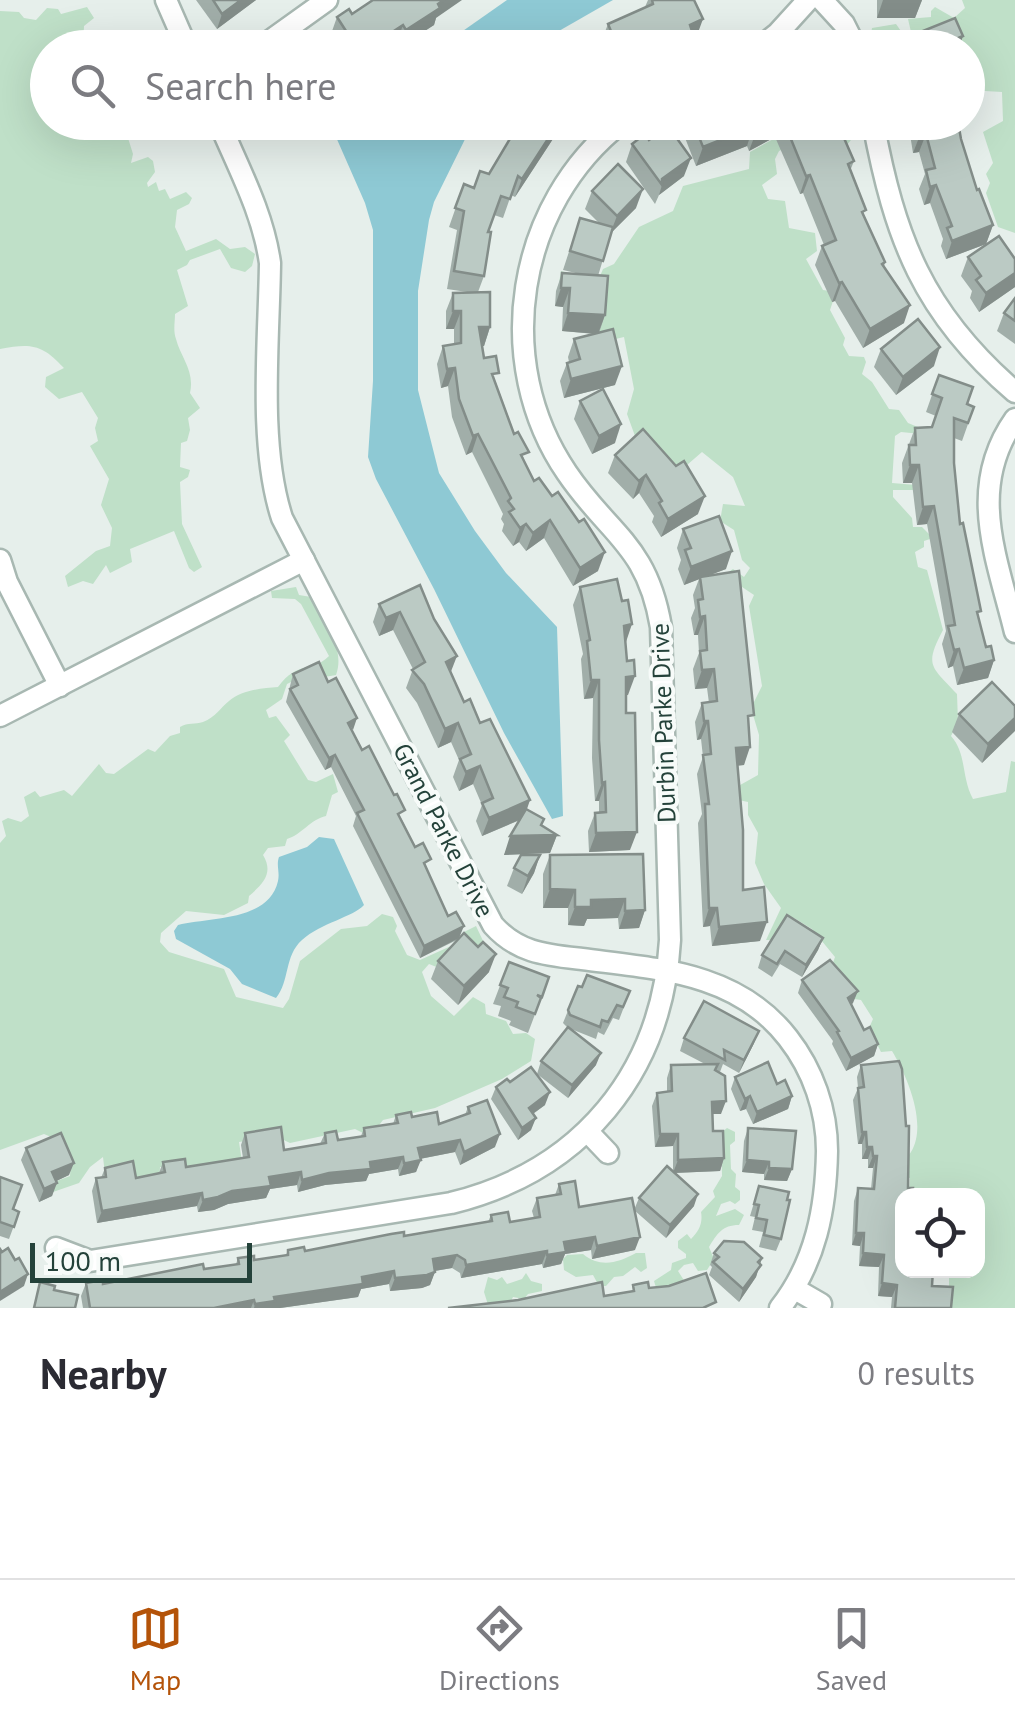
<!DOCTYPE html>
<style>
body{margin:0;font-family:"PT Sans",sans-serif;background:#f2f2f3;color:#2b2b33}
.controls{position:absolute;right:30px;bottom:30px;display:grid;overflow:hidden;border-radius:20px;box-shadow:0 10px 40px #0002}
.controls button{width:90px;height:90px;display:grid;place-items:center;padding:0;border:0;border-bottom:2px solid #e1e1e2;background:#fff;color:#2b2b33;font:50px sans-serif}
.scale{position:absolute;left:30px;bottom:25px;width:222px;box-sizing:border-box;padding-left:10px;border:5px solid #24423a;border-top:0;font-size:28px;line-height:35px;white-space:nowrap;color:#24423a;-webkit-text-stroke:8px #f7fbf9;paint-order:stroke}
.list{margin:0;padding:0;list-style:none}
h2{display:flex;justify-content:space-between;align-items:center;height:130px;margin:0;padding:0 40px;font-size:42px}
h2 small{font-size:32px;font-weight:400;color:#7c7c81}
.icon{flex:none;width:55px;height:55px;fill:none;stroke:currentColor;stroke-width:2;stroke-linecap:round;stroke-linejoin:round}
.map{position:relative;flex:none;width:1015px;height:1308px;overflow:hidden}
.search{position:absolute;background:#fff;box-shadow:0 10px 40px #0002;left:30px;right:30px;top:30px;height:110px;display:flex;align-items:center;gap:25px;box-sizing:border-box;padding:0 35px;border-radius:55px;color:#7c7c81;font-size:38px}
.sheet{height:270px;background:#fff}
nav{display:flex;justify-content:space-around;align-items:center;box-sizing:border-box;height:140px;border-top:2px solid #e1e1e2;background:#fff;font-size:28px;color:#7c7c81}
nav a{display:grid;justify-items:center;gap:5px}
nav .on{color:#b45309}
.map>svg:first-child{display:block}
.green{fill:#bfe0c8}
.water{fill:#8ec9d4}
.lines{fill:none;stroke-linecap:round;stroke-linejoin:round}
.minor-casing{stroke:#a8b8b2;stroke-width:25}
.minor{stroke:#fff;stroke-width:20}
.wall{fill:#a1aea9}
.shaded-wall{fill:#838d89}
.building{fill:#bbcac4;stroke:#838d89;stroke-width:2.5}
.labels{text-anchor:middle;dominant-baseline:central;stroke-width:8;stroke-linejoin:round;paint-order:stroke}
.street-label{font-size:25px;fill:#24423a;stroke:#f7fbf9}
</style>
<div class="map">
<svg width="1015" height="1308" viewBox="0 0 1015 1308">
<rect width="100%" height="100%" fill="#e6efeb"/>
<!-- green -->
<g class="green">
<path d="M962,0H1015V233L998,227L986,193L990,183L986,174L993,163L983,132L1003,121L1002,92L968,90V48L964,42L912,47L869,48L872,28L896,24L903,34L911,32L908,19L931,17V11L935,7L954,18L965,8Z"/>
<path d="M87,7L94,18L84,26L83,47L48,48V122L120,123L125,128L121,132L123,137L128,138L133,154L131,163L148,157L153,161L155,172L147,183L148,187L156,182L159,191L165,189L170,199L186,192L192,198L189,204L177,210L175,227L186,251L216,239L230,249L245,247L255,254L252,266L245,272L231,268L220,249L190,260L187,265L177,270L188,306L175,314C175,322 173,331 176,339C181,358 195,371 190,393L200,408L188,418L190,430L187,441L181,443L180,467L190,470L188,477L180,482L182,524L202,567L194,572L189,568L174,531L130,549L132,562L110,573L106,565L93,584L83,581L68,587L65,576L96,551L110,546L112,528L101,505L109,479L90,446L98,441L95,428L98,418L82,392L59,399L45,387L46,377L64,368C42,344 31,343 0,349V11L19,12L24,18L36,20L47,8L58,9L61,14Z"/>
<path d="M793,123H844L851,140L846,146L829,127L779,151L775,159L777,174L762,185L768,199L785,201L789,228L815,233L817,251L806,259L823,290L829,291L833,301L830,310L845,338L843,345L849,356L864,357L866,362L862,374L872,382L889,409L899,410L908,423L930,432L931,435L901,432L895,436L892,483L940,487L937,490H893V497L912,518L913,527H922L933,538L924,541V547L915,552L918,567L927,570L943,630C924,666 931,666 957,694L958,722L951,736C967,754 961,777 973,799L1006,792L1011,761L1015,762V1308H949V1271L978,1270V1196L909,1195L910,1178L888,1177C896,1169 905,1161 911,1152C928,1124 907,1076 892,1051L881,1052L869,1028L873,1019L861,1000L854,999L830,971L835,957L812,929L794,918V928L782,923L771,940H766L781,908L764,884L755,863L758,833L748,815V802L734,799L733,789L758,775L759,735L751,708L762,686L749,606L754,595L724,575L733,569L744,577L750,568L742,560L734,530L720,521L723,504L745,506L733,477L702,452L687,465L663,467L635,436L627,414L634,389L624,337L603,342L573,290L559,283L561,271L598,281L603,269L614,264L639,227L673,211L683,186L749,169L750,152L795,127Z"/>
<path d="M296,587L299,595L311,597C323,620 346,648 336,675L319,678L313,671L287,684L282,699L266,710L269,718L276,716L290,735L284,741L308,780L316,782L333,774L338,792L332,795L326,816C311,819 301,835 287,839L285,846L268,848L263,855C274,873 263,884 249,896L248,903L224,915L186,911L161,933L160,942L169,952L224,969L236,997L283,1008L289,999L300,961L341,929L367,926L382,914L393,917L397,926L395,931L407,955L420,960L462,941V933L476,926L485,945L439,968L429,964L422,972L431,996L454,1016L473,997L485,1004L486,1014L506,1021L513,1034L526,1033L535,1039L531,1061L502,1079L435,1108L383,1120L376,1129L363,1133L355,1129L290,1143L275,1136L239,1142L244,1175L216,1167H160L159,1183L105,1174L103,1157L90,1167L79,1183L53,1192L49,1184L70,1176L71,1161L63,1142L44,1134L0,1150V843L6,836L2,821L8,818L21,822L29,816L24,797L35,791L40,797L64,790L72,796L99,764L106,773L114,774L148,749L155,752L170,736L180,733V727C188,722 195,725 203,722C216,717 220,708 229,701C242,690 262,688 278,687C299,659 311,674 329,656L301,604L295,599L272,598L271,591Z"/>
<path d="M727,1128L735,1132V1141L730,1145L731,1169L736,1174L735,1187L740,1191V1200L735,1204L730,1201L721,1204L716,1216L735,1209L744,1215L739,1225C722,1225 717,1234 709,1247L714,1259L707,1270L698,1271L693,1263L684,1265L678,1271L685,1282L658,1294L654,1281L671,1270L672,1263L686,1258V1254L678,1248V1241L687,1234L691,1239C699,1231 703,1223 701,1212L715,1197L713,1191L722,1176L721,1133Z"/>
<path d="M636,1253H645L647,1268L641,1272L635,1267L623,1276L614,1277L606,1286H599L593,1275L576,1277L564,1270L563,1259L567,1255L583,1254C600,1268 618,1263 636,1253Z"/>
<path d="M526,1273L531,1281L542,1284V1291L528,1294L524,1299L513,1297L511,1301L489,1308L484,1292L488,1277L497,1280L502,1277L507,1284L522,1279Z"/>
</g>
<!-- water -->
<g class="water">
<path d="M507,0H613L531,47H440Z"/>
<path d="M335,122L473,123L434,202L429,220L418,291V390L439,473L475,531L506,573L557,627L563,816L552,819L504,733L434,589L376,479L368,457L373,381V230L365,203L332,128Z"/>
<path d="M319,837L334,839L364,905C353,917 321,923 302,940C284,956 290,981 276,998L242,984L230,969L176,939L174,931L178,925C208,917 269,922 278,881C280,872 276,865 279,857L307,847Z"/>
</g>
<g class="lines">
<defs>
<g id="minor">
<path d="M166,0L187,48"/>
<path d="M822,0L844,24L856,48"/>
<path d="M260,48L327,0"/>
<path d="M759,48L778,33L808,0"/>
<path d="M219,122C239,169 263,213 270,263C269,342 258,444 282,518L493,925C518,953 546,955 582,959C658,969 737,972 788,1038C813,1070 827,1110 827,1151C826,1208 816,1262 780,1308"/>
<path d="M873,122C895,239 923,313 1015,392"/>
<path d="M1015,419C966,488 997,558 1015,632"/>
<path d="M0,560L7,582L60,686"/>
<path d="M0,716L304,560"/>
<path d="M588,1132L608,1153"/>
<path d="M56,1248L90,1261L451,1203C581,1171 662,1074 670,940L661,627C647,544 609,535 567,473C491,362 516,204 622,122"/>
<path d="M795,1289L821,1304"/>
</g>
</defs>
<!-- minor casing -->
<use href="#minor" class="minor-casing"/>
<!-- minor -->
<use href="#minor" class="minor"/>
</g>
<!-- wall -->
<g class="wall">
<path d="M196,0H256L217,29Z"/>
<path d="M648,0H694L696,38L689,41L686,48H603L601,42L608,24L645,7Z"/>
<path d="M877,0H922L915,18H877Z"/>
<path d="M352,14L436,18L434,25L400,47L397,42L389,48H294L313,44L325,45L334,39L331,34L337,17Z"/>
<path d="M264,122H285L272,133Z"/>
<path d="M507,122H564L515,197L511,195L503,218L494,215L488,232L484,276L478,292L490,327L484,346H482L484,358L496,383L525,462L534,481L598,571L573,586L544,538L526,551L519,542L513,546L502,531L504,524L501,519L503,514L472,452L466,455L452,417L448,386L441,388L437,364L443,346L454,344V329H446V311L453,293L467,292L447,289L457,230L449,227L464,184L474,188L489,174L516,130Z"/>
<path d="M681,122H799L803,130L854,161L850,171L864,215L885,262L884,267L904,323L863,348L835,301L832,302L815,265L822,246L824,245L803,193L800,194L775,137L749,151L747,146L696,166L680,125Z"/>
<path d="M908,122H958L961,139L977,190L993,225L986,244L946,259L941,246L943,239L930,203L924,205L919,189L925,174L919,152L913,153Z"/>
<path d="M632,144L684,176L659,195L655,204L626,162Z"/>
<path d="M592,191L636,208L611,233L598,276L605,315L599,333L615,385L564,398L560,381L567,363L569,362L568,357L574,339L595,334L562,331L563,307L555,306L556,291L562,273L580,274L563,270L580,218L599,223L585,209Z"/>
<path d="M968,257L1015,287L979,312L970,298L972,291L961,276Z"/>
<path d="M1015,298V344L997,331L1004,313Z"/>
<path d="M881,349L934,366L896,395L874,367Z"/>
<path d="M939,375L967,404L974,407L962,441L954,438V463L960,524L978,618L986,647L994,660L988,678L957,685L953,666L948,668L942,644L946,631L927,524L917,525L912,483H903L902,463L915,428L932,427L936,416L926,412Z"/>
<path d="M580,401L615,443L592,454L574,419Z"/>
<path d="M643,429L698,514L661,537L652,522L654,516L639,493L633,499L608,473L615,455Z"/>
<path d="M683,529L726,569L710,575L749,730L744,765L737,766L743,890L760,941L712,946L710,926L703,927L698,823L702,814L697,774L703,757L701,739L697,740L695,722L702,703H709L707,688L695,689L693,669L699,653L698,635H694L691,618L695,608L693,595L699,579L684,585L678,569L681,560L677,548Z"/>
<path d="M420,585L451,672L464,702L480,723L527,809L542,826L557,835L550,853L504,855L520,820L482,836L476,821L482,805L473,784L459,791L453,777L459,760L451,742L438,748L417,703L406,688L413,669L393,630L379,636L373,622L379,604Z"/>
<path d="M580,587L625,643L628,695H626L630,850L589,852L588,831L595,813H599V801H595L592,758L593,698L584,699L581,659L583,654L573,605Z"/>
<path d="M293,674L352,730L402,820L459,938L489,972L458,1005L431,979L438,961L459,939L420,958L353,826L356,816L331,767L325,770L286,702Z"/>
<path d="M1015,706V730L982,763L952,732L959,714Z"/>
<path d="M540,855L534,873L522,894L507,886L514,868Z"/>
<path d="M550,855L645,910L639,928L619,929L618,918L587,919L584,926L568,925V908H543V874Z"/>
<path d="M823,938L818,950L802,977L780,964L772,977L758,968L762,955Z"/>
<path d="M509,962L549,977L528,1033L509,1025L511,1021L498,1016L501,1006L493,1004Z"/>
<path d="M802,980L853,1003L851,1005L864,1030L878,1044L874,1056L846,1071L832,1044L833,1041L798,993Z"/>
<path d="M578,986L630,991L619,1020L613,1018L604,1035L598,1032L596,1039L571,1029L596,1065L568,1098L537,1074L541,1061L568,1028L563,1023Z"/>
<path d="M684,1038L754,1043L739,1073L723,1064L720,1072L716,1070L721,1114H712L713,1131L724,1158L720,1171L674,1173L694,1206L666,1238L634,1210L639,1198L673,1172V1146L655,1147L652,1106L657,1093L667,1092V1078L671,1065L705,1064L680,1051Z"/>
<path d="M861,1065L932,1286L951,1308H891L892,1297L878,1296L879,1267L859,1266L860,1246L852,1245L854,1201L858,1188L871,1189L873,1168H868V1159H862V1144H858L853,1100L858,1088L857,1077Z"/>
<path d="M735,1077L777,1084L792,1096L788,1109L753,1124L746,1109L740,1111L731,1089Z"/>
<path d="M510,1082L545,1105L533,1114L531,1130L518,1140L491,1099L496,1087Z"/>
<path d="M468,1107L495,1147L460,1165L455,1152L420,1159L416,1172L403,1175L399,1176L398,1169L369,1174L366,1181L325,1185L298,1192L297,1185L270,1189L266,1198L228,1204L214,1210L198,1212L197,1206L97,1223L92,1191L96,1178H101L105,1168L136,1178L159,1173L163,1162L186,1167L243,1158L241,1145L245,1133L284,1150L320,1144L325,1133L338,1140L361,1136L364,1128L393,1124L396,1115L412,1117L439,1124L465,1115Z"/>
<path d="M748,1128L792,1169L787,1181L764,1180V1174L742,1172L744,1141Z"/>
<path d="M26,1148L69,1175L56,1181L52,1196L39,1202L21,1160Z"/>
<path d="M0,1177L13,1209L19,1212L9,1239L0,1236Z"/>
<path d="M559,1184L579,1207L635,1250L592,1259L591,1250L565,1254L561,1264L543,1268L542,1264L461,1278L460,1273L452,1268L435,1271L430,1285L422,1288L390,1291L389,1284L361,1289L358,1297L280,1308H83L81,1296L86,1283L103,1284L236,1264L238,1258L254,1260L286,1255L288,1250L305,1251L488,1222L491,1215L510,1222L534,1218L532,1211L537,1198L555,1195Z"/>
<path d="M759,1186L781,1239L776,1251L759,1247L763,1232L752,1230L755,1217L750,1216Z"/>
<path d="M714,1253L760,1264L756,1277L739,1302L709,1275L712,1267L710,1265Z"/>
</g>
<!-- shaded-wall -->
<g class="shaded-wall">
<path d="M241,0H256L217,29L222,14Z"/>
<path d="M444,0H462L436,18L434,25L400,47L406,30Z"/>
<path d="M883,0H922L915,18H877Z"/>
<path d="M703,19L696,38L689,41L686,48H668L671,41L690,25Z"/>
<path d="M403,25L397,42L389,48H368Z"/>
<path d="M667,33L662,48H638V46Z"/>
<path d="M963,36L959,48H947L949,42Z"/>
<path d="M275,122H285L272,133Z"/>
<path d="M559,122H564L515,197L522,179Z"/>
<path d="M775,122H781L775,137L749,151L756,132Z"/>
<path d="M753,127L747,146L696,166L703,147Z"/>
<path d="M926,134L919,152L913,153L920,135Z"/>
<path d="M691,158L684,176L659,195L662,185V179Z"/>
<path d="M810,175L803,193L800,194L806,176Z"/>
<path d="M936,185L930,203L924,205L930,187Z"/>
<path d="M643,189L636,208L610,234L617,216Z"/>
<path d="M993,225L986,244L946,259L952,241Z"/>
<path d="M1015,273V287L979,312L986,293Z"/>
<path d="M842,282L835,301L832,302L839,283Z"/>
<path d="M561,288H570L563,307L555,306Z"/>
<path d="M910,305L904,323L863,348L870,329Z"/>
<path d="M453,311H461L454,329H446Z"/>
<path d="M568,313L605,315L598,334L562,331Z"/>
<path d="M479,327H490L484,346H472Z"/>
<path d="M940,347L934,366L896,395L903,377Z"/>
<path d="M622,366L615,385L564,398L571,379Z"/>
<path d="M455,368L448,386L441,388L447,369Z"/>
<path d="M621,424L615,443L592,454L599,436Z"/>
<path d="M478,434L472,452L466,455L473,436Z"/>
<path d="M910,465H919L912,483H903Z"/>
<path d="M646,475L639,493L633,499L639,481Z"/>
<path d="M705,496L698,514L661,537L668,519Z"/>
<path d="M934,506L927,524L917,525L923,507Z"/>
<path d="M550,520L544,538L526,551L533,533Z"/>
<path d="M526,524L519,542L513,546L520,528Z"/>
<path d="M732,551L726,569L684,585L691,567Z"/>
<path d="M605,552L598,571L573,586L580,568Z"/>
<path d="M400,612L393,630L379,636L386,618Z"/>
<path d="M705,616L698,635H694L700,617Z"/>
<path d="M632,624L626,642L624,626Z"/>
<path d="M959,649L953,666L948,668L954,650Z"/>
<path d="M457,656L450,674L446,662Z"/>
<path d="M994,660L988,678L957,685L964,668Z"/>
<path d="M714,669L707,688L695,689L702,670Z"/>
<path d="M635,676L628,695L619,696L626,677Z"/>
<path d="M591,680H599L593,698L584,699Z"/>
<path d="M357,718L353,730L348,723Z"/>
<path d="M1015,718V731L982,763L988,744Z"/>
<path d="M704,721H708L701,739L697,740Z"/>
<path d="M458,723L451,742L438,748L445,729Z"/>
<path d="M750,747L744,765L729,766L736,748Z"/>
<path d="M335,755L331,767L325,770L329,758Z"/>
<path d="M480,766L473,784L459,791L466,772Z"/>
<path d="M605,782L599,801H595L602,783Z"/>
<path d="M530,800L524,818L482,836L489,818Z"/>
<path d="M544,819L538,835H557L550,853L504,855L510,836Z"/>
<path d="M637,832L630,850L589,852L596,833Z"/>
<path d="M540,855L534,873L522,894L528,876Z"/>
<path d="M550,889L575,890L568,908H543Z"/>
<path d="M625,899L618,918L587,919L584,926L568,925L575,907L591,900Z"/>
<path d="M709,908H717L710,926L703,927Z"/>
<path d="M645,910L639,928L619,929L625,911Z"/>
<path d="M767,922L760,941L712,946L719,927Z"/>
<path d="M464,926L459,938L420,958L424,946Z"/>
<path d="M823,938L818,950L802,977L806,965Z"/>
<path d="M496,954L489,972L458,1005L464,986Z"/>
<path d="M858,991L853,1003L843,1010L848,998Z"/>
<path d="M759,1031L754,1043L739,1073L744,1060Z"/>
<path d="M878,1044L874,1056L846,1071L851,1058Z"/>
<path d="M601,1053L596,1065L568,1098L572,1085Z"/>
<path d="M550,1092L545,1105L524,1120L529,1108Z"/>
<path d="M750,1096L746,1109L740,1111L745,1099Z"/>
<path d="M792,1096L788,1109L753,1124L757,1112Z"/>
<path d="M726,1101L721,1114H708L712,1102Z"/>
<path d="M536,1118L531,1130L518,1140L522,1128Z"/>
<path d="M862,1132H866L862,1144H858Z"/>
<path d="M500,1134L495,1147L460,1165L464,1152Z"/>
<path d="M660,1134H678L673,1146L655,1147Z"/>
<path d="M460,1140L455,1152L414,1160L418,1148Z"/>
<path d="M867,1147H872L868,1159H862Z"/>
<path d="M873,1156H877L873,1168H868Z"/>
<path d="M403,1157L398,1169L369,1174L366,1181L325,1185L298,1192L302,1180L370,1162Z"/>
<path d="M724,1158L720,1171L673,1173L678,1160Z"/>
<path d="M421,1160L416,1172L399,1176L404,1163Z"/>
<path d="M747,1160L769,1162L764,1174L742,1172Z"/>
<path d="M74,1163L69,1175L48,1185L52,1172Z"/>
<path d="M769,1168L792,1169L787,1181L764,1180Z"/>
<path d="M301,1172L297,1185L270,1189L266,1198L228,1204L214,1210L198,1212L203,1200L269,1177Z"/>
<path d="M57,1183L52,1196L39,1202L44,1189Z"/>
<path d="M202,1193L197,1206L97,1223L102,1211Z"/>
<path d="M698,1194L694,1206L666,1238L670,1225Z"/>
<path d="M856,1233H864L860,1246L852,1245Z"/>
<path d="M595,1237L591,1250L565,1254L561,1264L543,1268L547,1255L564,1242Z"/>
<path d="M640,1237L635,1250L592,1259L597,1246Z"/>
<path d="M547,1251L542,1264L461,1278L466,1265Z"/>
<path d="M863,1253L884,1255L879,1267L859,1266Z"/>
<path d="M457,1255L452,1268L428,1272L433,1259Z"/>
<path d="M762,1258L756,1277L739,1302L743,1289Z"/>
<path d="M394,1271L389,1284L361,1289L358,1297L280,1308H254L255,1304L274,1297L362,1277Z"/>
<path d="M435,1272L430,1285L422,1288L390,1291L395,1278Z"/>
<path d="M28,1274L24,1286L0,1301V1292Z"/>
<path d="M882,1283L897,1285L892,1297L878,1296Z"/>
<path d="M254,1300L251,1308H214Z"/>
</g>
<!-- building -->
<g class="building">
<path d="M213,0H241L222,14Z"/>
<path d="M373,0H444L438,4L440,8L406,30L403,25L368,48H294L308,37L313,44L321,38L325,45L346,31L337,17L349,9L352,14Z"/>
<path d="M652,0H694L703,19L690,25L692,31L671,41L667,33L638,46L639,48H618L608,24L653,4Z"/>
<path d="M955,18L963,36L949,42L952,48H907L903,39Z"/>
<path d="M588,33L599,48H570Z"/>
<path d="M818,37L824,48H799Z"/>
<path d="M520,122H559L522,179L518,176L510,199L501,196L488,232H491L484,276L454,271L464,211L455,208L464,184L474,188L480,171L489,174Z"/>
<path d="M693,122H775L756,132L753,127L703,147Z"/>
<path d="M784,122H799L803,130L822,122H837L854,161L848,164L866,210L862,212L885,262L882,264L910,305L870,329L842,282L839,283L822,246L836,240L810,175L806,176Z"/>
<path d="M918,122H958L961,139L977,190L979,189L993,225L952,241L947,228L952,226L936,185L930,187L926,170L935,168L926,134L920,135Z"/>
<path d="M668,126L691,158L662,179V185L632,144L645,134L649,140Z"/>
<path d="M618,164L643,189L617,216L592,191Z"/>
<path d="M580,218L613,227L603,261L570,251Z"/>
<path d="M999,236L1015,259V273L986,293L976,280L981,276L968,257Z"/>
<path d="M562,273L608,276L605,315L568,313L570,288H561Z"/>
<path d="M490,292V327H479L484,358L496,356L499,373L492,374L514,434L518,432L529,452L521,455L534,481L539,478L552,496L558,492L579,522L584,519L605,552L580,568L550,520L533,533L526,524L520,528L509,512L514,509L508,501L511,498L478,434L473,436L459,399L455,368L447,369L443,346L461,343V311H453V293Z"/>
<path d="M1015,298V321L1004,313Z"/>
<path d="M918,319L940,347L903,377L881,349Z"/>
<path d="M613,329L622,366L571,379L567,363L580,359L574,339Z"/>
<path d="M939,375L973,387L967,404L974,407L968,423L954,418V463L960,524L963,523L981,611L977,612L986,647L991,646L994,660L964,668L959,649L954,650L948,626L955,625L934,506L923,507L919,465H910L909,445H916L915,428L932,427L942,398L932,394Z"/>
<path d="M603,389L621,424L599,436L580,401Z"/>
<path d="M643,429L676,466L684,461L705,496L668,519L659,503L662,501L646,475L639,481L615,455Z"/>
<path d="M719,516L732,551L691,567L685,550L691,548L683,529Z"/>
<path d="M739,571L754,715L748,716L750,747L736,748L743,830V890L764,887L767,922L719,927L717,908H709L705,804H709L703,755L711,754L708,721H704L702,703L717,701L714,669L702,670L700,651L707,650L705,616L700,617L698,600L703,599L700,577Z"/>
<path d="M617,579L622,601L628,600L632,624L624,626L627,661L634,660L635,676L626,677V713H635L637,832L596,833L595,813L606,812L605,782L602,783L599,740V680H591L587,641L590,640L580,587Z"/>
<path d="M420,585L434,619L457,656L446,662L464,702L470,699L480,723L490,719L530,800L489,818L482,803L493,798L480,766L466,772L460,759L471,754L458,723L445,729L424,684L412,670L425,662L400,612L386,618L379,604Z"/>
<path d="M319,662L328,682L336,678L357,718L348,723L362,750L369,746L394,795L397,794L405,810L398,814L415,847L423,843L431,859L424,863L448,916L456,912L464,926L424,946L357,813L364,810L335,755L329,758L290,689L298,685L293,674Z"/>
<path d="M992,682L1015,706V718L988,744L959,714Z"/>
<path d="M526,809L544,819L541,825L557,835L510,836Z"/>
<path d="M643,854L645,910L625,911V899L591,900V907H575V890L550,889V855Z"/>
<path d="M521,855H540L528,876L514,868Z"/>
<path d="M787,915L823,938L806,965L785,951L777,964L762,955Z"/>
<path d="M464,933L478,947L483,942L496,954L464,986L438,961Z"/>
<path d="M830,960L858,991L848,998L864,1030L870,1027L878,1044L851,1058L837,1032L839,1031L802,980Z"/>
<path d="M509,962L549,977L542,997L537,995L541,998L535,1014L516,1007L518,1002L504,997L508,988L500,985Z"/>
<path d="M587,975L630,991L623,1007L617,1005L608,1022L602,1020L600,1027L570,1015L568,1010L578,986L582,987Z"/>
<path d="M704,1001L759,1031L744,1060L724,1050L725,1060L684,1038Z"/>
<path d="M568,1027L601,1053L572,1085L541,1061Z"/>
<path d="M899,1061L902,1069L906,1126H909L908,1188H913L912,1196H902V1270H933L932,1286L953,1287L951,1308H895L897,1285L882,1283L884,1255L863,1253L864,1233H856L858,1188L874,1189L877,1156H873L872,1147H867L866,1132H862L858,1088L864,1087L861,1065Z"/>
<path d="M768,1062L777,1084L785,1080L792,1096L757,1112L750,1096L745,1099L735,1077Z"/>
<path d="M718,1064L715,1070L725,1076L726,1101L712,1102L713,1131H723L724,1158L678,1160V1134H660L657,1093L672,1091L671,1065Z"/>
<path d="M531,1067L550,1092L529,1108L536,1118L522,1128L496,1087L507,1079L510,1082Z"/>
<path d="M487,1100L500,1134L464,1152L460,1140L418,1148L421,1160L407,1163H404L403,1157L370,1162L371,1169L329,1173L302,1180L301,1172L269,1177L271,1186L232,1191L218,1197L203,1200L202,1193L102,1211L96,1178L106,1177L105,1168L133,1161L136,1178L165,1172L163,1162L185,1159L186,1167L249,1157L245,1133L281,1127L284,1150L326,1143L325,1133L336,1131L338,1140L365,1136L364,1128L398,1123L396,1115L411,1112L412,1117L437,1112L439,1124L470,1113L468,1107Z"/>
<path d="M748,1128L796,1131L792,1169L769,1168V1162L747,1160Z"/>
<path d="M61,1133L74,1163L52,1172L57,1183L44,1189L26,1148Z"/>
<path d="M667,1166L698,1194L670,1225L639,1198Z"/>
<path d="M0,1177L22,1185L13,1209L19,1212L14,1227L0,1222Z"/>
<path d="M575,1181L579,1207L632,1198L640,1237L597,1246L595,1237L564,1242L566,1252L547,1255V1251L466,1265L465,1260L457,1255L433,1259L435,1272L427,1275L395,1278L394,1271L362,1277L363,1284L274,1297L275,1301L255,1304L254,1300L214,1308H90L86,1283L103,1280V1284L203,1264L204,1269L239,1264L238,1258L254,1256V1260L288,1255V1250L304,1247L305,1251L391,1234L404,1232V1236L492,1221L491,1215L508,1212L510,1222L540,1217L537,1198L561,1194L559,1184Z"/>
<path d="M759,1186L789,1192L787,1200H790L781,1239L764,1235L767,1220L756,1218L759,1205L754,1204Z"/>
<path d="M724,1241L744,1242L762,1258L758,1262L761,1265L743,1289L713,1262L719,1257L714,1253Z"/>
<path d="M8,1248L15,1260L19,1258L28,1274L0,1292V1249L2,1252Z"/>
<path d="M706,1273L716,1302L703,1308H448L518,1300L602,1282L604,1296L634,1291L633,1285L648,1282L649,1288L669,1286Z"/>
<path d="M40,1282L55,1286L54,1290L78,1295L75,1308H34Z"/>
</g>
<g class="labels">
<!-- street labels -->
<g class="street-label">
<text transform="translate(663 723) rotate(-92)">Durbin Parke Drive</text>
<text transform="translate(444 830) rotate(63)">Grand Parke Drive</text>
</g>
</g>
</svg>
<div class="controls">
<button><svg class="icon" aria-label="locate" viewBox="0 0 24 24"><circle cx="12" cy="12" r="6"/><path d="M12 2v4M12 18v4M2 12h4M18 12h4"/></svg></button>
</div>
<div class="scale">100 m</div>
<div class="search"><svg class="icon" aria-label="search" viewBox="0 0 24 24"><circle cx="10" cy="10" r="6"/><path d="M15 15l6 6"/></svg>Search here</div>
</div>
<section class="sheet">
<h2>Nearby<small>0 results</small></h2>
<ul class="list">
</ul>
</section>
<nav>
<a class="on"><svg class="icon" aria-label="map" viewBox="0 0 24 24"><path d="M3 6l6-2 6 2 6-2v14l-6 2-6-2-6 2zM9 4v14M15 6v14"/></svg>Map</a>
<a><svg class="icon" aria-label="directions" viewBox="0 0 24 24"><path d="M12 3l9 9-9 9-9-9zM9 14v-3h6M13 9l2 2-2 2"/></svg>Directions</a>
<a><svg class="icon" aria-label="saved" viewBox="0 0 24 24"><path d="M7 4h10v16l-5-4-5 4z"/></svg>Saved</a>
</nav>
